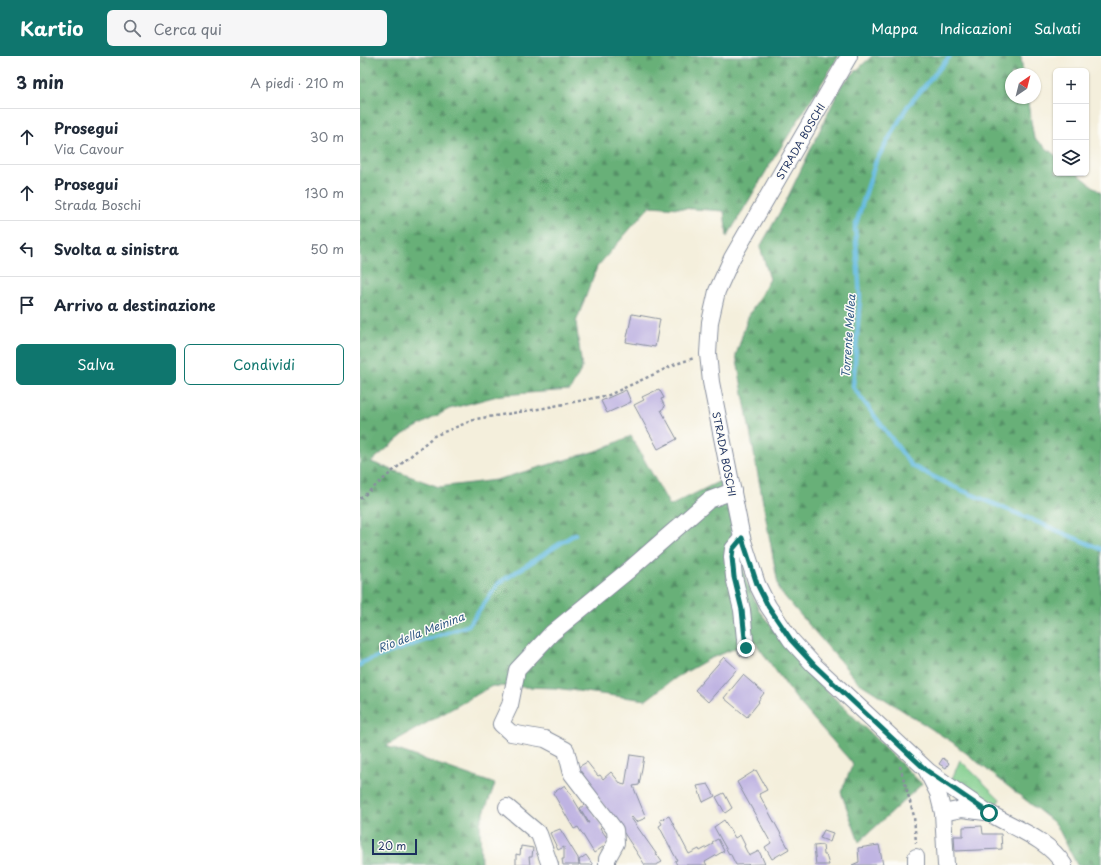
<!DOCTYPE html>
<html lang="it">
<meta charset="utf-8">
<style>
body{margin:0;font-family:"Playpen Sans",sans-serif;background:#f6f6f7;color:#1f2937}
.controls{position:absolute;right:12px;top:12px;display:grid;overflow:hidden;border-radius:6px;box-shadow:0 1px 3px #0004}
.controls button{width:36px;height:36px;display:grid;place-items:center;padding:0;border:0;border-bottom:1px solid #e0e1e3;background:#fff;color:#1f2937;font:20px sans-serif}
.compass{position:absolute;left:645px;top:12px;width:36px;height:36px;border-radius:50%;background:#fff;box-shadow:0 1px 3px #0004;rotate:35deg}
.scale{position:absolute;left:12px;bottom:10px;width:45px;box-sizing:border-box;padding-left:4px;border:2px solid #1b2f5e;border-top:0;font-size:11px;line-height:14px;white-space:nowrap;color:#1b2f5e;-webkit-text-stroke:3px #fdfcf7;paint-order:stroke}
.stop{position:absolute;width:12px;height:12px;margin:-9px;border:3px solid #0f766e;border-radius:50%;background:#fff}
.stop.end{background:#0f766e;border-color:#fff;box-shadow:0 1px 4px #0008}
.list{margin:0;padding:0;list-style:none}
h2{display:flex;justify-content:space-between;align-items:center;height:52px;margin:0;padding:0 16px;font-size:17px}
h2 small{font-size:13px;font-weight:400;color:#747a83}
.list li{display:grid;grid-template-columns:26px 1fr auto;gap:12px;align-items:center;box-sizing:border-box;height:56px;padding:0 16px;border-top:1px solid #e0e1e3}
.list b{display:block;font-size:15px;white-space:nowrap}
.list p{margin:0;font-size:13px;white-space:nowrap;color:#747a83}
.list em{font-size:13px;font-style:normal;color:#747a83}
.actions{display:flex;gap:8px;padding:12px 16px}
.actions a{flex:1;padding:9px 0;border:1px solid #0f766e;border-radius:6px;text-align:center;font-size:14px;color:#0f766e}
.actions .main{background:#0f766e;color:#fff}
.icon{flex:none;width:22px;height:22px;fill:none;stroke:currentColor;stroke-width:2;stroke-linecap:round;stroke-linejoin:round}
.map{position:relative;flex:none;width:741px;height:809px;overflow:hidden}
header{display:flex;align-items:center;gap:24px;box-sizing:border-box;height:56px;padding:0 20px;background:#0f766e;color:#fff}
header strong{font-size:19px}
nav{display:flex;gap:22px;margin-inline-start:auto;font-size:14px}
.search{width:280px;height:36px;background:#f6f6f7;display:flex;align-items:center;gap:10px;box-sizing:border-box;padding:0 14px;border-radius:6px;color:#747a83;font-size:15px}
main{display:flex}
aside{flex:1;background:#fff}
.map>svg:first-child{display:block}
.grass{fill:url(#grass-tufts);stroke:#4e7e75}
.forest{fill:url(#forest-firs);stroke:#42706b}
.lines{fill:none;stroke-linecap:round;stroke-linejoin:round}
.stream{stroke:#62badf;stroke-width:4.5}
.building{fill:#bfb4e2}
.minor-casing{stroke:#888f9d;stroke-width:18}
.path{stroke:#888f9d;stroke-width:2.5;stroke-dasharray:3 3;stroke-linecap:butt}
.minor{stroke:#fff;stroke-width:16}
.route{stroke:#0f766e;stroke-width:5}
.labels{text-anchor:middle;dominant-baseline:central;stroke-width:3;stroke-linejoin:round;paint-order:stroke}
.street-label{font-size:10px;fill:#1b2f5e;stroke:#fdfcf7}
.water-label{font-size:11px;font-style:italic;fill:#305985;stroke:#fdfcf7}
</style>
<header>
<strong>Kartio</strong>
<div class="search"><svg class="icon" aria-label="search" viewBox="0 0 24 24"><circle cx="10" cy="10" r="6"/><path d="M15 15l6 6"/></svg>Cerca qui</div>
<nav><a>Mappa</a><a>Indicazioni</a><a>Salvati</a></nav>
</header>
<main>
<aside>
<h2>3 min<small>A piedi · 210 m</small></h2>
<ul class="list">
<li><svg class="icon" aria-label="ahead" viewBox="0 0 24 24"><path d="M12 20V5M6 11l6-6 6 6"/></svg><div><b>Prosegui</b><p>Via Cavour</p></div><em>30 m</em></li>
<li><svg class="icon" aria-label="ahead" viewBox="0 0 24 24"><path d="M12 20V5M6 11l6-6 6 6"/></svg><div><b>Prosegui</b><p>Strada Boschi</p></div><em>130 m</em></li>
<li><svg class="icon" aria-label="left" viewBox="0 0 24 24"><path d="M17 20v-9H6M10 6l-5 5 5 5"/></svg><div><b>Svolta a sinistra</b></div><em>50 m</em></li>
<li><svg class="icon" aria-label="arrive" viewBox="0 0 24 24"><path d="M6 21V4h12l-3 4 3 4H6"/></svg><div><b>Arrivo a destinazione</b></div></li>
</ul>
<div class="actions"><a class="main">Salva</a><a>Condividi</a></div>
</aside>
<div class="map">
<svg width="741" height="809" viewBox="0 0 741 809">
<defs>
<pattern id="grass-tufts" width="24" height="20" patternUnits="userSpaceOnUse"><rect width="24" height="20" fill="#80cd8c"/><path d="M3 7l-1-3M5 7V3M7 7l1-3M15 17l-1-3M17 17v-4M19 17l1-3" fill="none" stroke="#6eb07b"/></pattern>
<pattern id="forest-firs" width="22" height="20" patternUnits="userSpaceOnUse"><rect width="22" height="20" fill="#68b078"/><path d="M5 1l3.5 6h-7zM16 11l3.5 6h-7z" fill="#559066"/></pattern>
</defs>
<rect width="100%" height="100%" fill="#fdfcf7"/>
<filter id="ink" filterUnits="userSpaceOnUse"><feTurbulence type="fractalNoise" baseFrequency=".025" numOctaves="2"/><feDisplacementMap in="SourceGraphic" scale="8" xChannelSelector="R" yChannelSelector="G"/><feConvolveMatrix kernelMatrix="1 2 1 2 8 2 1 2 1" color-interpolation-filters="sRGB"/></filter>
<filter id="wash" filterUnits="userSpaceOnUse"><feTurbulence type="fractalNoise" baseFrequency=".012" numOctaves="4" result="noise"/><feDisplacementMap in="SourceGraphic" scale="16" xChannelSelector="R" yChannelSelector="G"/><feGaussianBlur stdDeviation="0.9" result="paint"/><feColorMatrix in="noise" values="0 0 0 0 0 0 0 0 0 0 0 0 0 0 0 0 0 1.4 0 .05"/><feComposite in="paint" operator="in"/></filter>
<g filter="url(#wash)">
<rect width="100%" height="100%" fill="#f4efdc"/>
<!-- grass -->
<path class="grass" d="M600,704L640,743L633,754L591,725Z"/>
<!-- forest -->
<g class="forest">
<path d="M0,0H479L414,102L367,181L364,155L290,150L237,211L216,266L222,312L210,334L141,339L89,353L44,378L11,406L79,431L136,424L239,394L271,380L310,450L362,424L386,525L400,556L457,625L562,728L499,786L481,736L493,708L437,644L394,585L349,603L317,621L286,644L195,632L132,630L26,690L135,728L120,767L121,809H0Z"/>
<path d="M512,0H661L663,18H651V42H667L674,82L696,100V117H717L741,137V809H717L696,768L592,686L498,626L419,534L376,299L388,261L410,223L400,191L425,147L482,28Z"/>
</g>
<g class="lines">
<!-- stream -->
<g class="stream">
<path d="M590,0L547,51L516,105L495,171L500,242L493,331L552,410L594,431L741,493"/>
<path d="M0,609L3,606L109,569L139,527L215,478"/>
</g>
</g>
<g id="blocks">
<!-- building -->
<g class="building">
<path d="M272,258L300,263L295,291L266,286Z"/>
<path d="M299,333L304,342L301,343L305,351L301,354L317,383L298,393L274,349L284,344L282,341Z"/>
<path d="M266,334L271,346L247,357L241,345Z"/>
<path d="M364,601L377,613L348,646L335,634Z"/>
<path d="M383,619L404,637L398,645L399,646L387,661L364,642Z"/>
<path d="M270,699L284,701L279,729L273,730L286,762L276,766L272,761L271,762L302,806L296,809H285L260,771L215,713L227,706L238,720L240,719L243,723L251,716L261,728L265,729Z"/>
<path d="M583,702L589,707L586,712L579,708Z"/>
<path d="M396,714L407,734L399,738L429,793L412,803L405,791L411,787L377,726Z"/>
<path d="M348,728L355,740L343,746L337,730Z"/>
<path d="M205,729L228,767H229L220,752L227,747L242,770L240,772L250,786L234,797L218,771L214,773L193,737Z"/>
<path d="M364,737L372,752L365,757L356,741Z"/>
<path d="M309,760L329,798L339,793L340,795L353,788L352,786L358,783L364,795L345,806L347,809H317L315,805L317,804L299,770L302,768L300,764Z"/>
<path d="M364,764L375,782L380,779L385,789L384,790L389,800L399,795L405,808L376,809L370,797L369,798L354,771Z"/>
<path d="M622,770L623,778H641L642,793L595,795L594,780H603V771Z"/>
<path d="M200,773L218,802L219,809H203L202,803H204V791L198,794L190,777Z"/>
<path d="M464,774L473,777L470,786L460,782Z"/>
<path d="M463,789L464,799H466L469,809H456L454,790Z"/>
<path d="M519,789L523,809H492L499,806L498,792Z"/>
<path d="M161,790L173,792L172,801H169L170,809H156V798L160,799Z"/>
<path d="M226,799L233,809H220L219,804Z"/>
</g>
</g>
</g>
<g filter="url(#ink)">
<use href="#blocks" fill-opacity="0" stroke="#888f9d" stroke-width="1"/>
<g class="lines">
<defs>
<g id="minor">
<path d="M489,0L372,202L357,235L350,266L348,298L351,326L382,482L397,528L408,550L431,584L454,609L566,713L578,737L583,757L586,809"/>
<path d="M382,482L373,493L372,501L374,521L382,554L386,593"/>
<path d="M568,715C588,729 608,744 629,757C654,772 688,783 704,809"/>
<path d="M147,751L179,778L190,809"/>
<path d="M583,757L602,753L625,756"/>
<path d="M556,801V809"/>
<path d="M247,809V803L256,787L255,774L212,718L206,694L185,683L151,677L141,668L150,649L157,614L192,577L269,514L349,444L373,435"/>
</g>
</defs>
<!-- minor casing -->
<use href="#minor" class="minor-casing"/>
<!-- path -->
<g class="path">
<path d="M0,443L74,380L116,363L184,352L249,339L316,308L334,302"/>
<path d="M540,710L554,760L556,787"/>
</g>
<!-- minor -->
<use href="#minor" class="minor"/>
</g>
</g>
<g class="lines" filter="url(#ink)">
<!-- route -->
<path class="route" d="M386,592L382,554L374,521L372,501L373,493L382,482L397,528L408,550L431,584L454,609L566,714L629,757"/>
</g>
<g class="labels">
<!-- street labels -->
<g class="street-label">
<text transform="translate(440 85) rotate(-60)">STRADA BOSCHI</text>
<text transform="translate(365 398) rotate(79)">STRADA BOSCHI</text>
</g>
<!-- water labels -->
<g class="water-label">
<text transform="translate(488 280) rotate(-86)">Torrente Mellea</text>
<text transform="translate(61 576) rotate(-21)">Rio della Meinina</text>
</g>
</g>
</svg>
<div class="controls">
<button>+</button>
<button>−</button>
<button><svg class="icon" aria-label="layers" viewBox="0 0 24 24"><path d="M12 4l9 5-9 5-9-5zM3 14l9 5 9-5"/></svg></button>
</div>
<svg class="compass" viewBox="-18 -18 36 36"><path d="M0-13l5 13h-10z" fill="#e53935"/><path d="M0 13l5-13h-10z" fill="#747a83"/></svg>
<div class="scale">20 m</div>
<div class="stop" style="left:629px;top:757px"></div>
<div class="stop end" style="left:386px;top:592px"></div>
</div>
</main>
